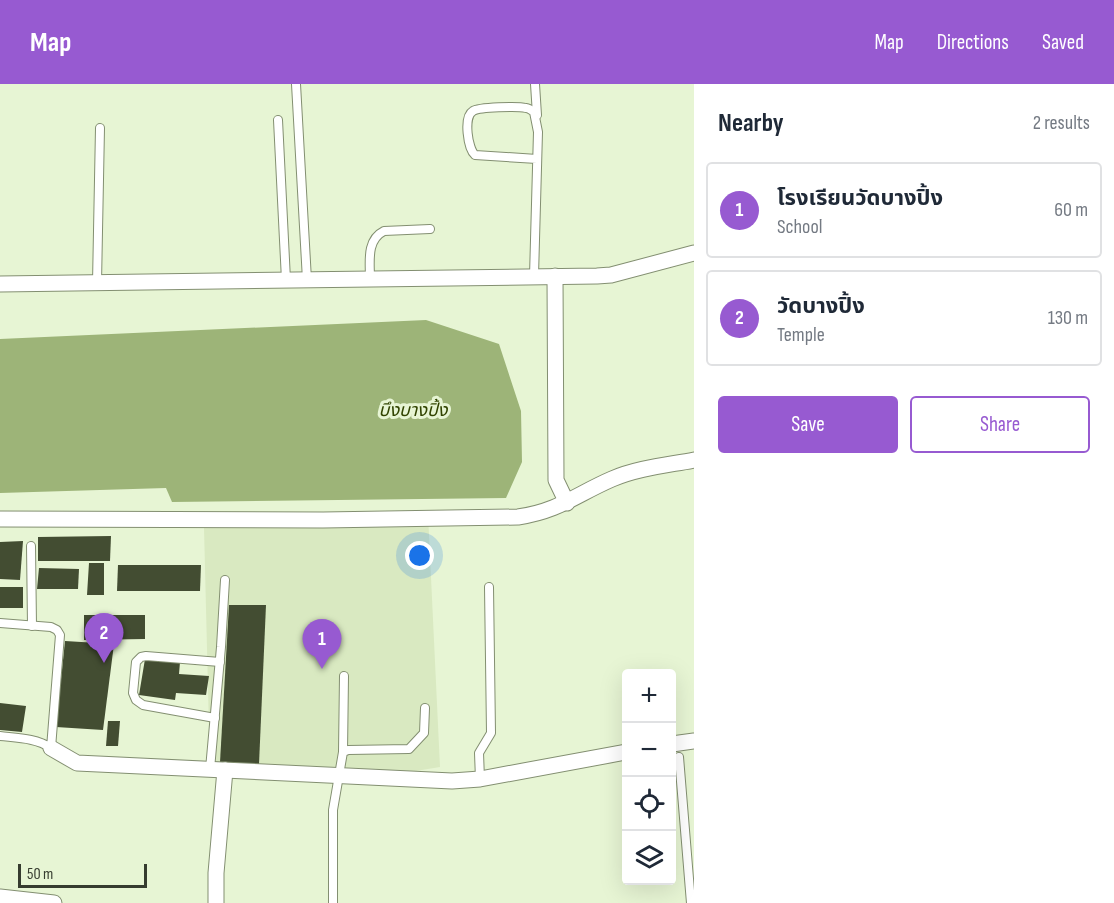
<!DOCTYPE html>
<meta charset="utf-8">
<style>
body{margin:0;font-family:"Sofia Sans Condensed","Noto Sans Thai",sans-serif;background:#f6f6f7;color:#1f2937}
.controls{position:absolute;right:18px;bottom:18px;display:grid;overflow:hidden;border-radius:6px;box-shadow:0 6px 24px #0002}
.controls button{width:54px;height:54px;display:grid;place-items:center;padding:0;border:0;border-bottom:2px solid #e0e1e3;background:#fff;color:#1f2937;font:30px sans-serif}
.scale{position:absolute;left:18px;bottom:15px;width:129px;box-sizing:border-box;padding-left:6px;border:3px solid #363c2f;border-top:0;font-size:16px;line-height:21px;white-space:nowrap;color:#363c2f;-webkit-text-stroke:4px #e7f5d4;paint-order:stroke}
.you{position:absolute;left:420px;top:472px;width:21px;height:21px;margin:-15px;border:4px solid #fff;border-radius:50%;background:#1a73e8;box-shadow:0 0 0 9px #1a73e833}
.badge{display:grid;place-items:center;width:39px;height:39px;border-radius:50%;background:#975ad1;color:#fff;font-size:20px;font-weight:700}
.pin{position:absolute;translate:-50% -50px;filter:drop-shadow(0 2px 3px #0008)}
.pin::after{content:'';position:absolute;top:32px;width:21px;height:18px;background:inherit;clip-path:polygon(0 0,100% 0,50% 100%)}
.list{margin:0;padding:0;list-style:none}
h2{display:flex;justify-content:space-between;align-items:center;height:78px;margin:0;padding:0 24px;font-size:26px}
h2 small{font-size:20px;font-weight:400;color:#747a83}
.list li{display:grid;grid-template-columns:39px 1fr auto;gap:18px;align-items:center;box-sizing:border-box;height:96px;margin:0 12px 12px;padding:0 12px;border:2px solid #e0e1e3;border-radius:6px}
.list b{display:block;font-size:22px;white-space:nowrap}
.list p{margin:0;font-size:20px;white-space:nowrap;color:#747a83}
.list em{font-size:20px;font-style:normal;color:#747a83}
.actions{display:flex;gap:12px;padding:18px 24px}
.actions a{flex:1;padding:14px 0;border:2px solid #975ad1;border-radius:6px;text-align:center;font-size:21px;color:#975ad1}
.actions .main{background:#975ad1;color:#fff}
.icon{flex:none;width:33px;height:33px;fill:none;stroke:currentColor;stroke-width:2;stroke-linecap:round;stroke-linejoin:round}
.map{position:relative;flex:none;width:694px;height:819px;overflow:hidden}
header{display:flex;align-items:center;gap:36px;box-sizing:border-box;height:84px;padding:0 30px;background:#975ad1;color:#fff}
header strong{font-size:28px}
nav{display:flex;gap:33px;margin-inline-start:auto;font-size:21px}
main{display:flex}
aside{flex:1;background:#fff}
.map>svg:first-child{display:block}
.built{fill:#d9e9c1}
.water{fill:#9db478}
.building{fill:#434d32}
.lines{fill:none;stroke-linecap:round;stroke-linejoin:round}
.lane-casing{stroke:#838f71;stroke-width:10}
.street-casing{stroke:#838f71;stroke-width:17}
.lane{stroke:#fff;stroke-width:8}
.street{stroke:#fff;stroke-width:15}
.labels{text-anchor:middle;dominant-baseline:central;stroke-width:6;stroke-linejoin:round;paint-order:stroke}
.water-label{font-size:18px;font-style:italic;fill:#314400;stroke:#e7f5d4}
</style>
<header>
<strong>Map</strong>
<nav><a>Map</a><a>Directions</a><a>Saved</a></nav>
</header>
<main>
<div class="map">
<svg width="694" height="819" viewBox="0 0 694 819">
<rect width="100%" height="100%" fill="#e7f5d4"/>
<!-- built -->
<path class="built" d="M428,430L440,683L373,694L210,685L204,444Z"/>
<!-- water -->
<path class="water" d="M426,236L499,260L521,327L522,378L506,414L172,418L166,404L0,409V255Z"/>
<!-- building -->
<g class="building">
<path d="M111,452L110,477H38V453Z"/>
<path d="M23,457L20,496L0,495V458Z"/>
<path d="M89,479H104V511H87Z"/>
<path d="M118,481H201L200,507H117Z"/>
<path d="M39,484L79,485L78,505H37Z"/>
<rect x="0" y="503" width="23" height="21"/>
<path d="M229,521H266L259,680L220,678Z"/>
<path d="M84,531H145V555L84,556Z"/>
<path d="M65,557L114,560L103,646L56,643Z"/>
<path d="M145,575L180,578L179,590L209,592L206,611L176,609L175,616L139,611Z"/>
<path d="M0,619L26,622L22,648L0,646Z"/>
<path d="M108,637H120L118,662H106Z"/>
</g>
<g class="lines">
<defs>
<g id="lane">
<path d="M296,0L307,196"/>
<path d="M535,0L537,31"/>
<path d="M278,36L286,196"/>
<path d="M534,192L538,48L534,28C531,26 529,24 526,24C518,22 479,23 473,27C463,33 468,65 475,71L537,75"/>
<path d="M370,195C370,178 366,156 384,147L430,145"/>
<path d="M97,199L100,44"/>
<path d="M31,462L32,542"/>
<path d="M0,539L51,543L57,546L60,551L51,664C36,654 18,654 0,652"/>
<path d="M215,634L143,621L136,616L133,609L136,578L141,573L146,572L220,578"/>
<path d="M343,668L344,592"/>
<path d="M679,673L691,819"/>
<path d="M210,685L221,563L225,496"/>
<path d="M480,695L479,669L491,649L489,503"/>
<path d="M333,819V726L343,668L348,666L409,665L424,649L425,624"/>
</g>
<g id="street">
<path d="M555,192L556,396L567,419"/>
<path d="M0,200L597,192L611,191L694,169"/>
<path d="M0,435L323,436L518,433C559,427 577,410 612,395C637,384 668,381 694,376"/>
<path d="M672,660L694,657"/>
<path d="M51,664L77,679L452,697L480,695L626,668"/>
<path d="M0,813L54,819"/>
<path d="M216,819V789L225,686"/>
</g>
</defs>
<!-- lane casing -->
<use href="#lane" class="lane-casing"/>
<!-- street casing -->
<use href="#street" class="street-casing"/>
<!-- lane -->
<use href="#lane" class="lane"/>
<!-- street -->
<use href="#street" class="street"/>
</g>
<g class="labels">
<!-- water labels -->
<g class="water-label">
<text x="413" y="326">บึงบางปิ้ง</text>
</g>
</g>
</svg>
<div class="controls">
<button>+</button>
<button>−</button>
<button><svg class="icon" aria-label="locate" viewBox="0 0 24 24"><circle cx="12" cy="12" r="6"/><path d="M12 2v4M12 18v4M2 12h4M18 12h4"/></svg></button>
<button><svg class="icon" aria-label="layers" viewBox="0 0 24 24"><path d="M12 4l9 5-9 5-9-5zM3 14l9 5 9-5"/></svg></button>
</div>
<div class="scale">50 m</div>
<div class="you"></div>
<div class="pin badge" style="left:322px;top:585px">1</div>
<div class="pin badge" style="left:104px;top:579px">2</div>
</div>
<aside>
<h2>Nearby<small>2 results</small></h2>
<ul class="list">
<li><span class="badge">1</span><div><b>โรงเรียนวัดบางปิ้ง</b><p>School</p></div><em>60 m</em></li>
<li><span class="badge">2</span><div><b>วัดบางปิ้ง</b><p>Temple</p></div><em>130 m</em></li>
</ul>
<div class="actions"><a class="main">Save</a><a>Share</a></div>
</aside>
</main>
